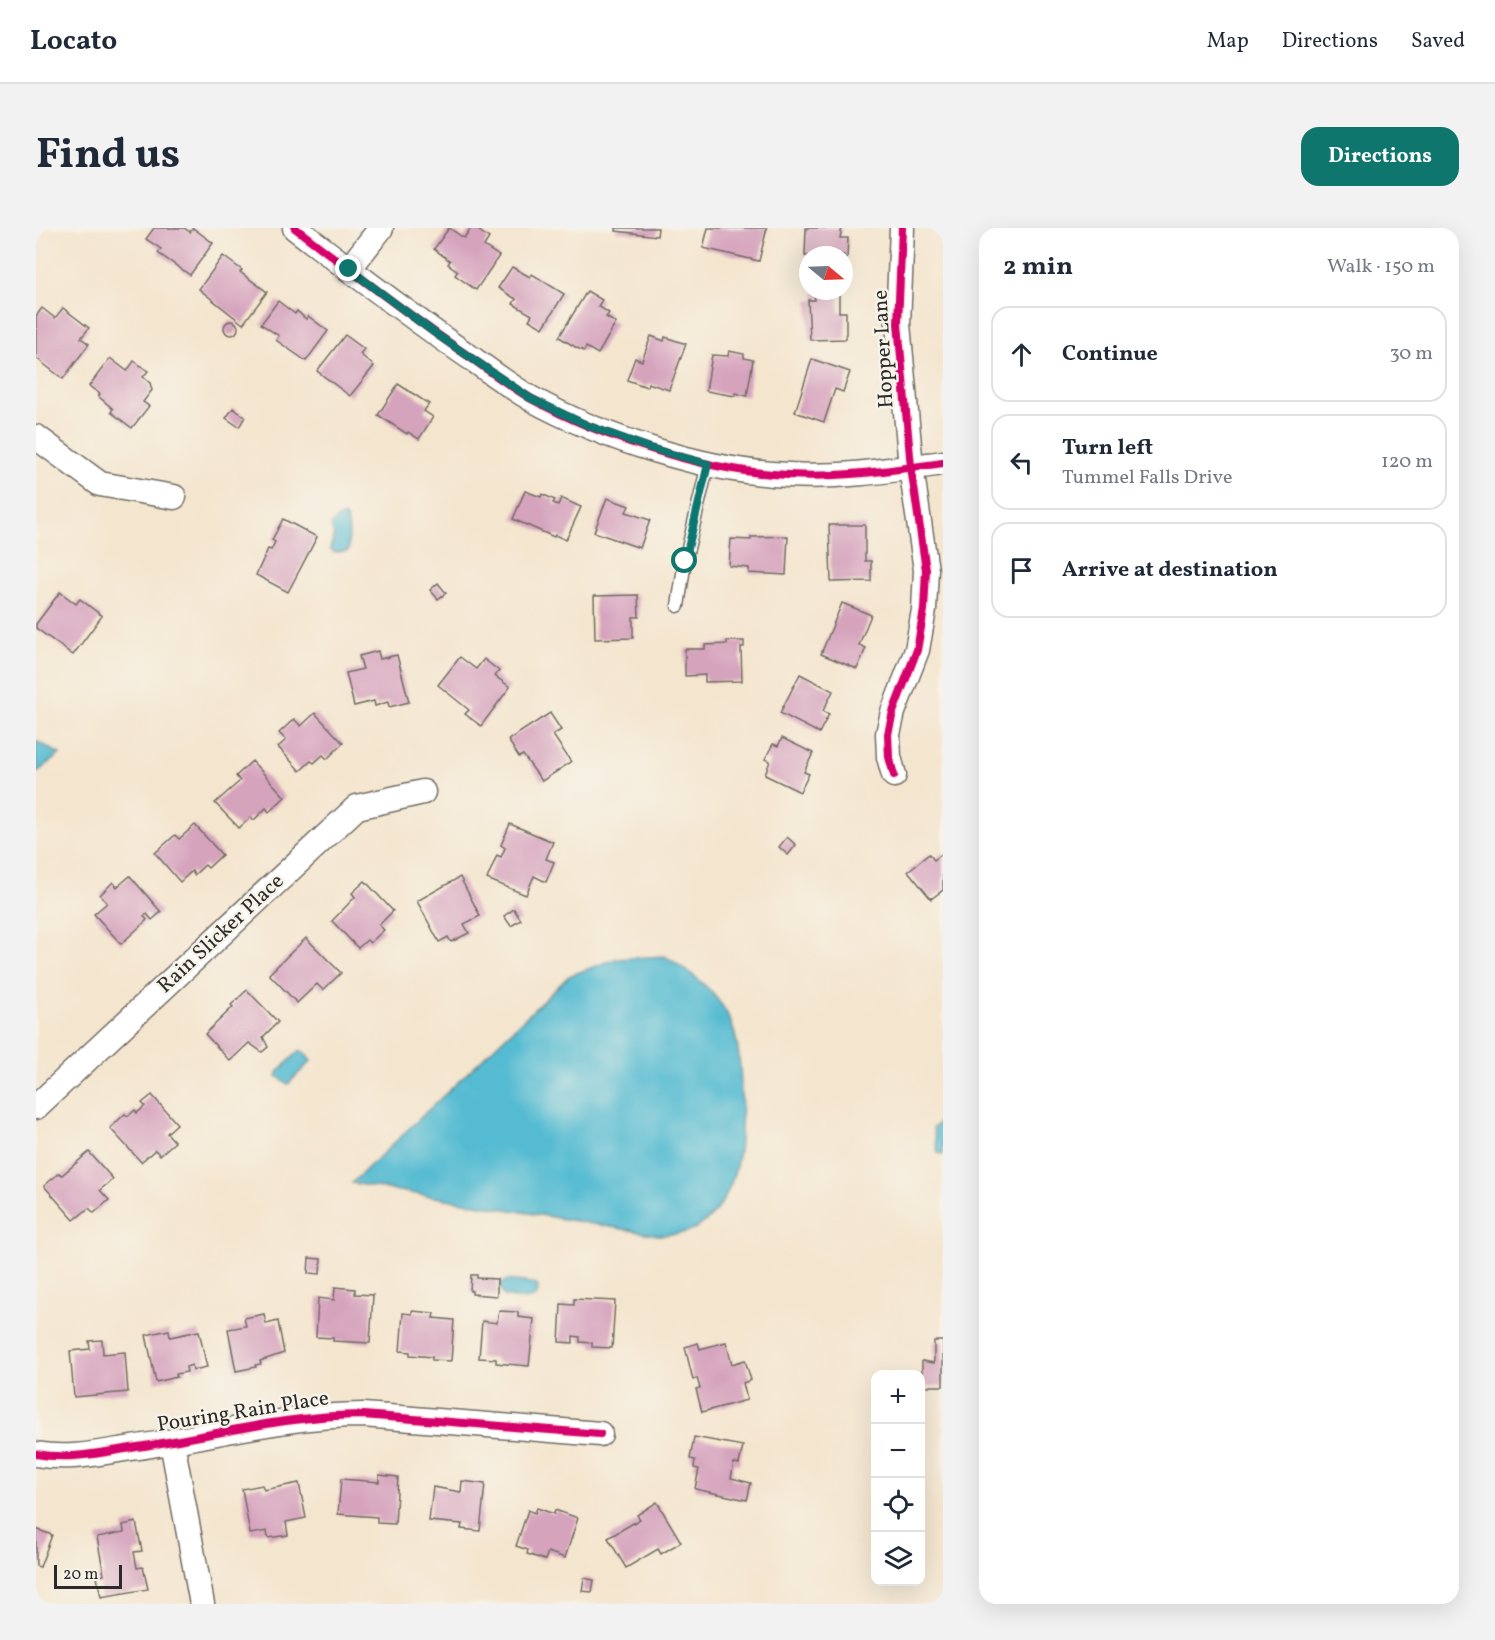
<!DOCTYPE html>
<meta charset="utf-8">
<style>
body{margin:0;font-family:Vollkorn,serif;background:#f2f2f3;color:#1f2937}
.controls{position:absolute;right:18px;bottom:18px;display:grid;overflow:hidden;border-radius:12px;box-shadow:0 6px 24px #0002}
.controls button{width:54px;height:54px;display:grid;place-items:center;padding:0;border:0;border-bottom:2px solid #e0e1e3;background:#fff;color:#1f2937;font:30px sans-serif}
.compass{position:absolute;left:763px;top:18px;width:54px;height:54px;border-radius:50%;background:#fff;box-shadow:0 6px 24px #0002;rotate:109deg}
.scale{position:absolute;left:18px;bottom:15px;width:68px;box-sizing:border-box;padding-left:6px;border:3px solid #2b2b2b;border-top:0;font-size:16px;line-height:21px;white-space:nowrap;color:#2b2b2b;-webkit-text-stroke:4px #f7f3e8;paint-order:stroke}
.stop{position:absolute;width:18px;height:18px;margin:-14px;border:4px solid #0f766e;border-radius:50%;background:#fff}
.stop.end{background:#0f766e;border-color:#fff;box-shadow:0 2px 6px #0008}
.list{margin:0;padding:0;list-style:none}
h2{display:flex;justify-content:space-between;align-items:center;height:78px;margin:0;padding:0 24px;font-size:26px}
h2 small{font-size:20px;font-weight:400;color:#747a83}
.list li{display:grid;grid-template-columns:39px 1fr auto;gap:18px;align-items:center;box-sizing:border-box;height:96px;margin:0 12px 12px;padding:0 12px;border:2px solid #e0e1e3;border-radius:18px}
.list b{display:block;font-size:22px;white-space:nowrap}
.list p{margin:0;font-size:20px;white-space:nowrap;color:#747a83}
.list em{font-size:20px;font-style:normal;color:#747a83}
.icon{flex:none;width:33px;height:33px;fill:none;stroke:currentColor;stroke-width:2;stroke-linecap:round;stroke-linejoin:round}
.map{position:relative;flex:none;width:907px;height:1376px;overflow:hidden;border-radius:18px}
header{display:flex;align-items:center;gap:36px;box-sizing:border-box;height:84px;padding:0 30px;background:#fff;border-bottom:2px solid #e0e1e3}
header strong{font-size:28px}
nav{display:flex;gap:33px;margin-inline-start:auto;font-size:21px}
.intro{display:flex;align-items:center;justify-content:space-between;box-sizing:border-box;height:144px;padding:0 36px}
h1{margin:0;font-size:42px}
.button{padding:15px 27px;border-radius:18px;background:#0f766e;color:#fff;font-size:21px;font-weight:700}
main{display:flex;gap:36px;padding:0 36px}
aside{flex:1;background:#fff;border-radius:18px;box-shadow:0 6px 24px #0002}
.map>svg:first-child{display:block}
.water{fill:#54bbd2;stroke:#40737e;stroke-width:1.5}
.building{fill:#d6a3bd}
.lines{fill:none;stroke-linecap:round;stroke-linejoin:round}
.lane-casing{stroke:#716c64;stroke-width:15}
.street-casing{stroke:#716c64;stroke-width:27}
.lane{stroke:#fff;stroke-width:12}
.street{stroke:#fff;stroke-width:24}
.cycleway-casing{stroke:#f7f3e8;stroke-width:11}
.cycleway{stroke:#d6006c;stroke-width:8}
.route{stroke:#0f766e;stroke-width:8}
.labels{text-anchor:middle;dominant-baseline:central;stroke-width:5;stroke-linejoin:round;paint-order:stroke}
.street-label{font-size:21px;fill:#2b2b2b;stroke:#f7f3e8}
</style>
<header>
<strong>Locato</strong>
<nav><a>Map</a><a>Directions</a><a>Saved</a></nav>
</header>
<div class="intro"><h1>Find us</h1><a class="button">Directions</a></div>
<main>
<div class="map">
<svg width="907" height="1376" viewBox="0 0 907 1376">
<rect width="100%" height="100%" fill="#f7f3e8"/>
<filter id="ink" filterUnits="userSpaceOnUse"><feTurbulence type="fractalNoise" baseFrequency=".0167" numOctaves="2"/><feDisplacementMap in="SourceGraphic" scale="12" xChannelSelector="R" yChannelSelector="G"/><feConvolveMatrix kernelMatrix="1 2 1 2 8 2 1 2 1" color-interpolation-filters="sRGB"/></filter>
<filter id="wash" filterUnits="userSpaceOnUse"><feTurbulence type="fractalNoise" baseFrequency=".008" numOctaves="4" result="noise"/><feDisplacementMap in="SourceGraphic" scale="24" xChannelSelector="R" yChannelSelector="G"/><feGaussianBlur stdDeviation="1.35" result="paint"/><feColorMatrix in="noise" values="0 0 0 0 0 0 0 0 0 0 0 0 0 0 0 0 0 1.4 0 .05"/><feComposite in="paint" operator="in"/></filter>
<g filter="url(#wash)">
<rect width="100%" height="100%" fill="#f4e5ce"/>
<!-- water -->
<g class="water">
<path d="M308,288C316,297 311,309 313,320L312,323L298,324L294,321L298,308L295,297L303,289Z"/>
<path d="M0,513L24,526L0,545Z"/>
<path d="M629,728C653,744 670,754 687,779C702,802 704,831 705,857C707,902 706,968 665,997C651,1007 638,1006 622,1007L316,955L533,748L579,731Z"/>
<path d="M263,823L268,824L275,833L252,856L241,848L243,843Z"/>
<path d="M907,892V926L902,925L897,900Z"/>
<path d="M472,1052L501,1056C507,1078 481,1070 468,1068L464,1060L465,1055Z"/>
</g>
<g id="blocks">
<!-- building -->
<g class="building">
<path d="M118,0H148L154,4L157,0L177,15L154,47L122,25L125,21L110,11Z"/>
<path d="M413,0L428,10L435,0H439L453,10L448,18L463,28L440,62L419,47L422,43L412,36L414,33L398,21Z"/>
<path d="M580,0H622L621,8L580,3Z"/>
<path d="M672,0H731L723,33L667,20Z"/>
<path d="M770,0H806L804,10H812L811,30H808V27L769,28Z"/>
<path d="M187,28L206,42L204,44L231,64L207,96L163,61Z"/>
<path d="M476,39L494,49L496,46L528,66L507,100L493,92L496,87L477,76L480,71L462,60Z"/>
<path d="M551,63L566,72L562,78L573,85L570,89L580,95L562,126L550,119L548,123L541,120L523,109Z"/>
<path d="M778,63H803V84H810V111L774,112L772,72H779Z"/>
<path d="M242,73L259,86L261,83L270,91L272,88L292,103L270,133L240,112L243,108L225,96Z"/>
<path d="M6,80L19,90L27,80L53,100L45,110L53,116L27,151L0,130V88Z"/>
<circle cx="195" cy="100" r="7"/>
<path d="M309,107L328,121L324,126L338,138L314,168L281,143Z"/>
<path d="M615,108L628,113L629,109L650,116L633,162L612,155L611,159L591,152L599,130L606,133Z"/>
<path d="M693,123L708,126V130L717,132L711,168L699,165V168L670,163L676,127L692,128Z"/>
<path d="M74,130L91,143L98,133L112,143L107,149L114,155L116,162L107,174L113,178L96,200L75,184L77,181L62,168L64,166L53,158Z"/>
<path d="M776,131L814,144L807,164L799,161L788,194L759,184Z"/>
<path d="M362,156L393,176L388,183L397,189L383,211L372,204L371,206L342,187Z"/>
<path d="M197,180L209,189L203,199L190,190Z"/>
<path d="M489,263L505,269L506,266L519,272L517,275L522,277L525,270L545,279L530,312L519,307L518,309L477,291Z"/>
<path d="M571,270L593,278L590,284L614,292L604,320L558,304Z"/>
<path d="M247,291L281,309L252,364L220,347L232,321L235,322L239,314L236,312Z"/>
<path d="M793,297H829V333H835V353L795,354Z"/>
<path d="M752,308L750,347L713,345V340L693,338L695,311L715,312V309Z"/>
<path d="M402,355L410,365L402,371L394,362Z"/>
<path d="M24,364L40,376L44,371L66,388L37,427L0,400V396Z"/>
<path d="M602,367L603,389H597V410L559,411L558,368Z"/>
<path d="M806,375L835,387L823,417L830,420L821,441L785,426Z"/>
<path d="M691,413H708V419H705L706,453L669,454V447L649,448V421H669V417L691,416Z"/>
<path d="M342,423L344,431L361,427L373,474L353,479L352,474L339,478L338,473L318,478L310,445L327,441L323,428Z"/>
<path d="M424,429L440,441L448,431L463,443L459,448L474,459L445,498L429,486L433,482L402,457Z"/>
<path d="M764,446L797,463L787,483L793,486L783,505L744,485Z"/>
<path d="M279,485L307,515L291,531L287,527L278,535L275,533L264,543L242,519L250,512L243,505L258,491L265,498Z"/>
<path d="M514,485L525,502L517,507L535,534L506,553L487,527L483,529L472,512Z"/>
<path d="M746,510L777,525L768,544L773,546L764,564L729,547L734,533L729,531L737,516L742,518Z"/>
<path d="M216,533L249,569L233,584L230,580L218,592L215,589L203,600L179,575L204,553L200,548Z"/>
<path d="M474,596L517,614L510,631L518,634L510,654L498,648L490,667L451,651L461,627L465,629L469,620L465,617Z"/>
<path d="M159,597L186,627L172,640L169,637L158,647L156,643L144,654L119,625L139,607L143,611Z"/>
<path d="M751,609L760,617L752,627L743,619Z"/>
<path d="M907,625V662L895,671L872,643L893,626L898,632Z"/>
<path d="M94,648L125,684L116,692L111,686L108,688L111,692L85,716L58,686L71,675L64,667L77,654L81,659Z"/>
<path d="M424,649L444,688L428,696L433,705L415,714L412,709L403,714L381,673Z"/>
<path d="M329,653L357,683L343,697L348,702L334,715L331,712L322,720L296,693L319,669L316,665Z"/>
<path d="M478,681L485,692L475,698L468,688Z"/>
<path d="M270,710L305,745L287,762L281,756L261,775L233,746Z"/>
<path d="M211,762L242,794L227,809L232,819L226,824L213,815L194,833L169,806L197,779L195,777Z"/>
<path d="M116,867L141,896L131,905L139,914L124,927L119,922L105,934L74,900L89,886L92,888L99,882L101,885L109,878L106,875Z"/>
<path d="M53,924L77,951L64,962L73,972L58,985L53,980L38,992L8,958L23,945L26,947Z"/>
<path d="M273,1030L285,1031L284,1046L272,1045Z"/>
<path d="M435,1047H441V1050L461,1051V1068L436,1066V1063H434Z"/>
<path d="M299,1059L319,1061V1066L337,1067L334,1115L297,1113V1110L280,1109L282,1070L298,1072Z"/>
<path d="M538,1071L579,1073L576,1120L556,1119V1115L544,1114V1109L537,1108V1115L523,1114L525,1076L538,1077Z"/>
<path d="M376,1083L398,1085L397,1090L418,1092L415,1133L396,1132V1129L374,1127V1124L364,1123L367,1085L376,1086Z"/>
<path d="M463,1083L482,1084V1089L498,1091L493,1138L460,1135V1131L443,1130L446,1093L461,1095Z"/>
<path d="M228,1086L230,1096L242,1093L248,1125L224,1133L225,1136L219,1137L220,1139L200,1143L192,1101L210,1098L208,1090Z"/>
<path d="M133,1102L134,1109L163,1103L171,1139L157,1142L156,1137L150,1139L151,1144L140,1146L141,1149L120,1154L110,1107Z"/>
<path d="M66,1112L67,1126L89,1124L92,1164L38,1169L34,1123L54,1121L53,1113Z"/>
<path d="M898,1113H907V1158H886V1133L898,1135Z"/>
<path d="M690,1114L696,1136L709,1132L715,1152L707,1155L711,1172L666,1184L660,1161L664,1160L661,1150L657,1152L649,1119L662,1115L664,1121Z"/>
<path d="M658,1209L707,1218L703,1236L698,1235L695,1250L715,1255L711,1272L659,1261L663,1241L658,1240L659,1232L654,1231Z"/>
<path d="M343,1247L362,1249L359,1296L341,1295V1289L302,1286L305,1251L343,1254Z"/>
<path d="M426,1253L449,1256L444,1303L425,1301L426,1296L393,1293L397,1259L425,1264Z"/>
<path d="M263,1255L270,1290L250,1294L252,1307L232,1310L231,1303L214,1306L206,1261L226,1257L228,1262Z"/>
<path d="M621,1274L645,1314L625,1326L622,1321L590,1340L572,1310L604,1291L601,1287Z"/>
<path d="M501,1280L518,1286L519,1282L542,1290L529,1330L512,1324L509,1332L491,1326L492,1322L480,1318L492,1282L499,1285Z"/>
<path d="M100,1294L106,1323L98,1324L101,1340L107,1339L112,1361L65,1369L61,1349L68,1347L61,1309L88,1304L87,1297Z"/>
<path d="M0,1301L16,1307L4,1339L0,1338Z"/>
<path d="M548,1350L558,1352L556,1364L546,1363Z"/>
</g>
</g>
</g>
<g filter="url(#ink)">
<use href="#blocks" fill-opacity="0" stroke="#716c64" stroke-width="1.5"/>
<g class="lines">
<defs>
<path id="lane" d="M642,378L649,333L672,236"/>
<g id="street">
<path d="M259,0C318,45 376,90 438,132C456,145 475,159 494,170C566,210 671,244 753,247C805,250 856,242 907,235"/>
<path d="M313,41L345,0"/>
<path d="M0,209L64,256L138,269"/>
<path d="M858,547L853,529L852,506L857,484L881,422L888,382L890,342L875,239L862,96L866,0"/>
<path d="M0,879L321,579L387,564"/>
<path d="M136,1214L166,1376"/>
<path d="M0,1226C32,1232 63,1225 95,1220C173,1209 248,1187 327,1187L564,1206"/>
</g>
</defs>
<!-- lane casing -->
<use href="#lane" class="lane-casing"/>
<!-- street casing -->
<use href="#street" class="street-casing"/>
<!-- lane -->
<use href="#lane" class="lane"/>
<!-- street -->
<use href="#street" class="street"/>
<defs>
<g id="cycleway">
<path d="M259,0C318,45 376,90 438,132C456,145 475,159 494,170C566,210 671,244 753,247C805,250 856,242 907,235"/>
<path d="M858,547L853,529L852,506L857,484L881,422L888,382L890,342L875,239L862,96L866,0"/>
<path d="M0,1226C32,1232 63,1225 95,1220C173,1209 248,1187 327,1187L564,1206"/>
</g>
</defs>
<!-- cycleway casing -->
<use href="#cycleway" class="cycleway-casing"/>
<!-- cycleway -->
<use href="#cycleway" class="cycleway"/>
</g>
</g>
<g class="lines" filter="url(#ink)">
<!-- route -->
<path class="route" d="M313,41L400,106L494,170L553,198L614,220L672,236L649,333"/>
</g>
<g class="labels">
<!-- street labels -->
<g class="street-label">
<text transform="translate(848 121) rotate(-93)">Hopper Lane</text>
<text transform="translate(185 706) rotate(-43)">Rain Slicker Place</text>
<text transform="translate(207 1184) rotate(-9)">Pouring Rain Place</text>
</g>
</g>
</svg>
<div class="controls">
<button>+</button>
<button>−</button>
<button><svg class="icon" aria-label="locate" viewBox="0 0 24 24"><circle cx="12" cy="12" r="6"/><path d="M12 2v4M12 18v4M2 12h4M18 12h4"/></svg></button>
<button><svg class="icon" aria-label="layers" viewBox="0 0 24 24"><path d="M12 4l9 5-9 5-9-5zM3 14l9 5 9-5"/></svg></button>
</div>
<svg class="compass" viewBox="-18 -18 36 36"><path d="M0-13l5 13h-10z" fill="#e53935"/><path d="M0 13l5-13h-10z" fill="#747a83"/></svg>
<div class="scale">20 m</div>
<div class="stop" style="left:649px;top:333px"></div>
<div class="stop end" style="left:313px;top:41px"></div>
</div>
<aside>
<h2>2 min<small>Walk · 150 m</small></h2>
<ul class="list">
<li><svg class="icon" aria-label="ahead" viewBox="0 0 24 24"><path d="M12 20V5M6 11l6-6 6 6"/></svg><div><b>Continue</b></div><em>30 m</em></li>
<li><svg class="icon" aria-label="left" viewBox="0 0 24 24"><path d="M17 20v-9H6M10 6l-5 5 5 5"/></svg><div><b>Turn left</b><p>Tummel Falls Drive</p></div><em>120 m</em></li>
<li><svg class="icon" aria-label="arrive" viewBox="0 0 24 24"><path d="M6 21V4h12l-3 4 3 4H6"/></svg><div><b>Arrive at destination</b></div></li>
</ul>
</aside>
</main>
